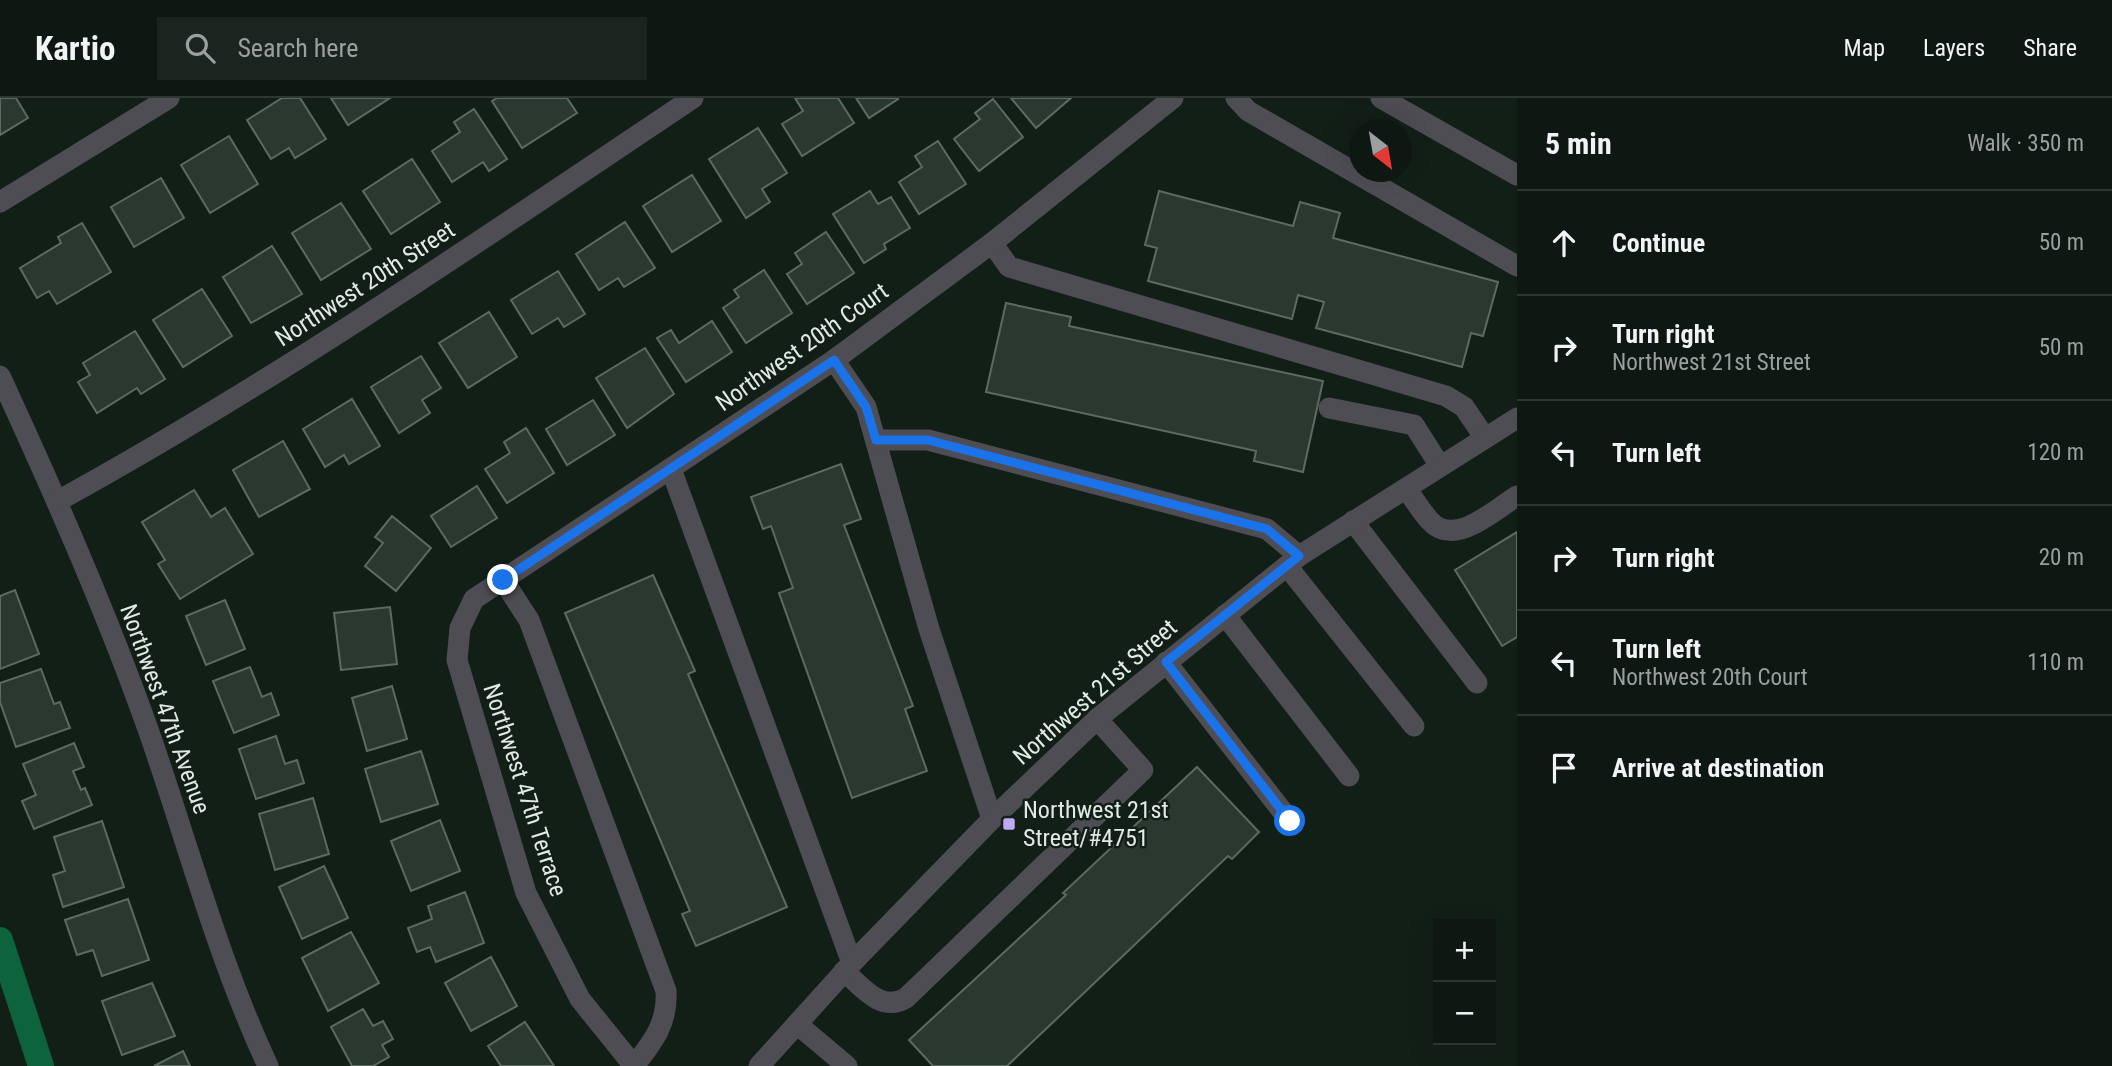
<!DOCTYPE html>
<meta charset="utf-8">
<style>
body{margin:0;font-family:"Roboto Condensed",sans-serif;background:#1c241f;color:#f1f3f6}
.controls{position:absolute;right:21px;bottom:21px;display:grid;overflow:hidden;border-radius:0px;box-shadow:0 7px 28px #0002}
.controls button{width:63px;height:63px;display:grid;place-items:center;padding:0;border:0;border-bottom:2px solid #2e3631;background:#0e1711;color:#f1f3f6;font:35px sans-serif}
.compass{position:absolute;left:1349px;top:21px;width:63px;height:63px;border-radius:50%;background:#0e1711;box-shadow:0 7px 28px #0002;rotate:149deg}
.stop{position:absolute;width:21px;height:21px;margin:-16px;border:5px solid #1a73e8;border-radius:50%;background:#fff}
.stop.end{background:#1a73e8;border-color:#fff;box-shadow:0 2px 7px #0008}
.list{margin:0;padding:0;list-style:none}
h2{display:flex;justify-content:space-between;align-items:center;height:91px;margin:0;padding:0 28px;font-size:30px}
h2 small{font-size:23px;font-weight:400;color:#9b9f9f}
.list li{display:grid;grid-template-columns:46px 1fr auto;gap:21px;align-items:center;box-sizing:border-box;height:105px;padding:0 28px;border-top:2px solid #2e3631}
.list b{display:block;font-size:26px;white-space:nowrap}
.list p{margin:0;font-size:23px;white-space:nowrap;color:#9b9f9f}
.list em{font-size:23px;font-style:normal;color:#9b9f9f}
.icon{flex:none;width:38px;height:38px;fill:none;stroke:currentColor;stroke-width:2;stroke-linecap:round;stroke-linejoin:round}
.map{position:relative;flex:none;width:1517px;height:968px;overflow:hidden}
header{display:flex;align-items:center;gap:42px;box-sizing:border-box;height:98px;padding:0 35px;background:#0e1711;border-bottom:2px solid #2e3631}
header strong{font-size:33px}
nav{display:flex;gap:38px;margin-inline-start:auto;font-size:24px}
.search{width:490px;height:63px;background:#1c241f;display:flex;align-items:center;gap:18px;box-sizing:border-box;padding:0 24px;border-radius:0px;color:#9b9f9f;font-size:26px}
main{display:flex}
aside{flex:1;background:#0e1711}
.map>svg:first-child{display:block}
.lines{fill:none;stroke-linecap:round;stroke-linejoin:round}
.canal{stroke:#0c633c;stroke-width:26}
.building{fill:#2a382f;stroke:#5c6b62;stroke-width:2}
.minor{stroke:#4e4d53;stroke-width:21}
.route{stroke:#1a73e8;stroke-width:9}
.poi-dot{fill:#bea9f5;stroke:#121f17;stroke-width:2.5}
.labels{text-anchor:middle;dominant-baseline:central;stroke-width:5;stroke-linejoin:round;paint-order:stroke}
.street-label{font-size:24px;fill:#e2eae5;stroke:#121f17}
.poi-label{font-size:24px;fill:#e2eae5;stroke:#121f17;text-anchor:start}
</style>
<header>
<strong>Kartio</strong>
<div class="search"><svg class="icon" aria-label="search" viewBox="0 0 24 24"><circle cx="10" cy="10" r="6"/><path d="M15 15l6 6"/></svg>Search here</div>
<nav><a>Map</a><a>Layers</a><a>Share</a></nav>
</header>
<main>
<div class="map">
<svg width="1517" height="968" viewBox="0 0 1517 968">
<rect width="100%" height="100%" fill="#121f17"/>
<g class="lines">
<!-- canal -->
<path class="canal" d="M0,842L41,968"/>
</g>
<!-- building -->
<g class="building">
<path d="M0,0H16L28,20L0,37Z"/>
<path d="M282,0H300L326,41L295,60L289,50L271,61L247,22Z"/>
<path d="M331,0H390L348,27Z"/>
<path d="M497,0H567L577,15L522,50L492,3Z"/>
<path d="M795,0H838L854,25L802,58L782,26L803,13Z"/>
<path d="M856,0H897L898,1L869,20Z"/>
<path d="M1011,0H1071L1036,30Z"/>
<path d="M993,1L1023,39L979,73L954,41L980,21L975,15Z"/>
<path d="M474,11L507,61L489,73L483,64L452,84L432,53L460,34L454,24Z"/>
<path d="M758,30L787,75L762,91L770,104L746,120L709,61Z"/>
<path d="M229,38L258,86L210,115L181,67Z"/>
<path d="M938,43L966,86L919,116L899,84L922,69L915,58Z"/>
<path d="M412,61L440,104L391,136L363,93Z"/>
<path d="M692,77L721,123L672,154L643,108Z"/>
<path d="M161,80L184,120L134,149L111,109Z"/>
<path d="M870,93L878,106L891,99L910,130L884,146L886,151L864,165L833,116Z"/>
<path d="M1159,93L1293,128L1300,104L1340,115L1333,140L1498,184L1483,238L1471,235L1462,269L1316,230L1324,204L1298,197L1292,221L1148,183L1157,150L1145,147Z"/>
<path d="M341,105L371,151L321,182L292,135Z"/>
<path d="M625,124L655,170L624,189L618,180L599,192L576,156Z"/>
<path d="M82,125L111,174L57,206L49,193L37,200L20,170L61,145L58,139Z"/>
<path d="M826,134L854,175L807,206L787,176L802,166L795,155Z"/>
<path d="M272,148L302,196L251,225L223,179Z"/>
<path d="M764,172L792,215L746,245L723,210L739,199L734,192Z"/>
<path d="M558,173L585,216L564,229L558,220L532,236L511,202Z"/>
<path d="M202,191L232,238L183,269L153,222Z"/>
<path d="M1006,205L1071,219L1069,228L1323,283L1303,374L1254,363L1256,353L986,294Z"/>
<path d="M489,214L517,259L468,290L439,245Z"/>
<path d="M712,223L732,254L686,284L657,240L671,232L679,245Z"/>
<path d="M135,233L165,281L141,296L137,290L97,315L78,284L90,277L83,265Z"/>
<path d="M645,250L674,296L627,330L596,280Z"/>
<path d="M421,258L441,290L422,302L430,315L399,335L371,289Z"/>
<path d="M352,301L380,348L349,366L344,357L325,369L303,331Z"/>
<path d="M593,302L615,337L567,367L546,331Z"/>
<path d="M526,330L554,375L507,405L485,371L510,355L504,344Z"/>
<path d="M283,343L310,391L259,419L233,372Z"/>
<path d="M841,366L861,421L844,427L913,608L905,611L927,673L852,700L779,495L793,490L771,428L763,431L751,399Z"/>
<path d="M477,388L497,420L451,449L431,418Z"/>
<path d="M194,392L211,419L225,410L253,456L180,501L158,466L165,462L142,424Z"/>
<path d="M392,418L431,450L396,493L365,468L383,445L375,439Z"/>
<path d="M1517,434V539L1502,548L1455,472Z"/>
<path d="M653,477L695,573L688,576L787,809L696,848L682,816L690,813L565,515Z"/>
<path d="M15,492L39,556L0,571V498Z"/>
<path d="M225,502L245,551L206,567L186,518Z"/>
<path d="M390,509L397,566L341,572L334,515Z"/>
<path d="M250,569L262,599L271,595L279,617L234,635L213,583Z"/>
<path d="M41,571L54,606L60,604L70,630L16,649L0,604V585Z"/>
<path d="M392,588L407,641L367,653L352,600Z"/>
<path d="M276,638L285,666L297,662L304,685L256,701L239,651Z"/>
<path d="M74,645L84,669L73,673L81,692L85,690L92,707L34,731L22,703L36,697L23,666Z"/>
<path d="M421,653L438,706L381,724L365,671Z"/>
<path d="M1197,669L1259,734L1232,761L1228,758L1007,968H933L909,942L1066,797L1063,795Z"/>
<path d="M313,700L329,756L275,772L259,716Z"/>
<path d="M440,722L460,773L411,793L391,743Z"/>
<path d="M102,723L124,789L63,809L53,777L65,773L54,739Z"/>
<path d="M324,768L348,820L302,841L279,789Z"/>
<path d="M465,794L484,845L436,864L430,849L417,854L408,830L432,821L428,808Z"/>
<path d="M128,801L149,862L102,878L93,852L77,857L65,822Z"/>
<path d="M351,834L379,885L328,913L302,860Z"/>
<path d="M491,859L517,908L471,933L445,885Z"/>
<path d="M152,885L175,938L122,957L102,903Z"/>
<path d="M363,911L373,928L383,923L393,941L382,947L389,959L373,968H352L331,929Z"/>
<path d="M525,924L554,968H501L488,948Z"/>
<path d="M183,953L190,968H154Z"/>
</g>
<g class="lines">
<!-- minor -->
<g class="minor">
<path d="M1236,0L1248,13L1517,168"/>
<path d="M1381,0L1517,77"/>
<path d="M0,104L169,0"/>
<path d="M992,145L1009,169L1446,298L1464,309L1485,340"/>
<path d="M834,262L866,309L929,531L992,721"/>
<path d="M0,278C54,395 106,513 149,634C188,746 218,861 268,968"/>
<path d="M1329,310L1414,327L1440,368"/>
<path d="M876,342H928L1267,431L1299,458"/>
<path d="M671,371L852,865"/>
<path d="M1407,391C1414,402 1421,413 1430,423C1455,450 1494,412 1517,398"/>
<path d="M58,403C278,282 484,140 693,0"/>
<path d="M1353,423L1477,585"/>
<path d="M1287,468L1414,628"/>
<path d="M503,482L529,522L666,893C668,925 653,944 634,968"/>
<path d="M1225,517L1349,678"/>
<path d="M1166,564L1290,723"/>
<path d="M844,873C862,889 881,915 906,900L1143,672L1097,621"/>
<path d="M797,926L847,968"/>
<path d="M634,968L580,901L526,795L457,562L460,530L474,501L834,262L992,145L1173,0"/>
<path d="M759,968L852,865L992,721L1097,621L1299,458L1517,320"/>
</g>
</g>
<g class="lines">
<!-- route -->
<path class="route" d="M503,482L834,262L866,309L876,342H928L1267,431L1299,458L1166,564L1290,723"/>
</g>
<!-- markers -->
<rect class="poi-dot" x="1002" y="719" width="14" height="14" rx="3.5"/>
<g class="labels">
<!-- street labels -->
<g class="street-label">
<text transform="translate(365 186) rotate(-33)">Northwest 20th Street</text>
<text transform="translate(802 249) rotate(-35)">Northwest 20th Court</text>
<text transform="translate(1095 594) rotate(-41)">Northwest 21st Street</text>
<text transform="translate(165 611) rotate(70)">Northwest 47th Avenue</text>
<text transform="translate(525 692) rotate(72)">Northwest 47th Terrace</text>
</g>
<!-- poi labels -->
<g class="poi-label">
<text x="1023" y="712">Northwest 21st<tspan x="1023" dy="28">Street/#4751</tspan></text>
</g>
</g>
</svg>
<div class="controls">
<button>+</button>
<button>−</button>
</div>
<svg class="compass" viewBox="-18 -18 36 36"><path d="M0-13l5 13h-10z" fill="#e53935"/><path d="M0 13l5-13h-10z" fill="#9b9f9f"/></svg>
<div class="stop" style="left:1290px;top:723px"></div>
<div class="stop end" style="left:503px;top:482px"></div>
</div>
<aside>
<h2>5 min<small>Walk · 350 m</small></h2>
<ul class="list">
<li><svg class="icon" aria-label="ahead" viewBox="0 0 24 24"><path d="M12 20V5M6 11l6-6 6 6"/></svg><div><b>Continue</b></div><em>50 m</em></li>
<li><svg class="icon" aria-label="right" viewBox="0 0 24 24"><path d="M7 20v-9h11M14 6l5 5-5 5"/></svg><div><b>Turn right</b><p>Northwest 21st Street</p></div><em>50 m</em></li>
<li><svg class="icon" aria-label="left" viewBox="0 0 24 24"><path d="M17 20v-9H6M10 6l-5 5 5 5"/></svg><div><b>Turn left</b></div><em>120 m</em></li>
<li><svg class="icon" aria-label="right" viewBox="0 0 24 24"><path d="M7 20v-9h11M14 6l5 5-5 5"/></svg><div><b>Turn right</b></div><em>20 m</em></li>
<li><svg class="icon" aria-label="left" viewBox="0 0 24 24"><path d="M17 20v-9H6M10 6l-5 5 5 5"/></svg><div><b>Turn left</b><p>Northwest 20th Court</p></div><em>110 m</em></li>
<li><svg class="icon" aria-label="arrive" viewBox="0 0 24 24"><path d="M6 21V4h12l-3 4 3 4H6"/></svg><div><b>Arrive at destination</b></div></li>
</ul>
</aside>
</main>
